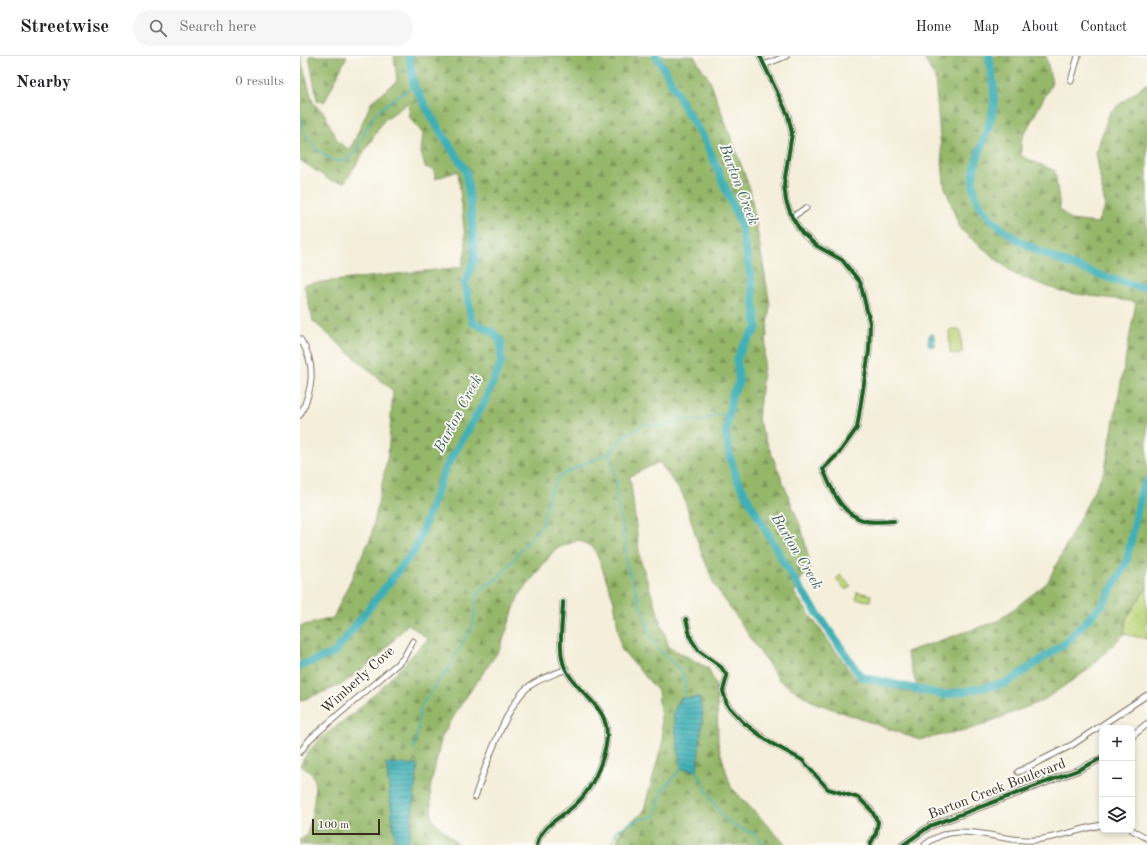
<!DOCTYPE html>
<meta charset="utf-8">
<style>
body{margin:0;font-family:"Old Standard TT",serif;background:#f6f6f6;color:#202124}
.controls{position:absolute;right:12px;bottom:12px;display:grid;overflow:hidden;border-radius:8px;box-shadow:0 2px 6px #0003}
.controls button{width:36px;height:36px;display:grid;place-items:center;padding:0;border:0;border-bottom:1px solid #e0e0e0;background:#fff;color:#202124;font:20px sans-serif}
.scale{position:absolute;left:12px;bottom:10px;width:68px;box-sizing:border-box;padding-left:4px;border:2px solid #3b2a1e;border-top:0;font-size:11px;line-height:14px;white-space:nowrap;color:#3b2a1e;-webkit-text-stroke:3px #fdfcf7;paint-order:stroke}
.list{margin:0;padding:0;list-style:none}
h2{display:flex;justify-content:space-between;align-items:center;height:52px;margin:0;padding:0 16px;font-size:17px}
h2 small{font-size:13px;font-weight:400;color:#757577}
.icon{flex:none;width:22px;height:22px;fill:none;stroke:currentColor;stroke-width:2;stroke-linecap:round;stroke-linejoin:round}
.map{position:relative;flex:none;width:847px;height:789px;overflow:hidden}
header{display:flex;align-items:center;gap:24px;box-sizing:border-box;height:56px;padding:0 20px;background:#fff;border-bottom:1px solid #e0e0e0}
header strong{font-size:19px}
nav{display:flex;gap:22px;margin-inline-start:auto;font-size:14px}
.search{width:280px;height:36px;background:#f6f6f6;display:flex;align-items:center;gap:10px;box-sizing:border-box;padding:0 14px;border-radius:22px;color:#757577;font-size:15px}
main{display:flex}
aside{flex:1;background:#fff}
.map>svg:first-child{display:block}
.grass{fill:url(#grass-dots);stroke:#7c804c}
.forest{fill:url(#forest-firs);stroke:#687044}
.pitch{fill:#bcd67b;stroke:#7c804c}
.water{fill:url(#water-rules);stroke:#3d6d6a}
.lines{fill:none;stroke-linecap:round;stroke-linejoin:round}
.stream{stroke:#3fb0b6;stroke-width:1.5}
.river{stroke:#3fb0b6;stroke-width:8}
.minor-casing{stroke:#7c6f60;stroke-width:7}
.tertiary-casing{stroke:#7c6f60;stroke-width:8}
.minor{stroke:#fff;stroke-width:5}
.tertiary{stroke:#fff;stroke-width:6}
.cycleway-casing{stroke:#fdfcf7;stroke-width:6}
.cycleway{stroke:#1b5e20;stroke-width:4}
.labels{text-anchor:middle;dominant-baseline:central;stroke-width:3.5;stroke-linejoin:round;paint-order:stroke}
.street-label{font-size:14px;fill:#3b2a1e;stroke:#fdfcf7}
.water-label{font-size:15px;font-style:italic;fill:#3d605b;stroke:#fdfcf7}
</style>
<header>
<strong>Streetwise</strong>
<div class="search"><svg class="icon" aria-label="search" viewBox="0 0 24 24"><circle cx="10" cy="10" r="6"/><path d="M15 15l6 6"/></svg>Search here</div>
<nav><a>Home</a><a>Map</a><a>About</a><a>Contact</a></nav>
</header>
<main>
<aside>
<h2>Nearby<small>0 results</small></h2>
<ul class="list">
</ul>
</aside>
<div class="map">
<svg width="847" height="789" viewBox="0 0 847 789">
<defs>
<pattern id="grass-dots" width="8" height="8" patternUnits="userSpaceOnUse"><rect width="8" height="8" fill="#bcd67b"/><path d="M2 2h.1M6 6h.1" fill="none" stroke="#a2b86a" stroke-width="1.8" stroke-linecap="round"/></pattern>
<pattern id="forest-firs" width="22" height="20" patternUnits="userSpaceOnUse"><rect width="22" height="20" fill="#95b76b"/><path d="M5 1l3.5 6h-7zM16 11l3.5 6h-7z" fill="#7b9557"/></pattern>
<pattern id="water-rules" width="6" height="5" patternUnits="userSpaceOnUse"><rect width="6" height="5" fill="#3fb0b6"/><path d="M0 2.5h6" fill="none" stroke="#368f93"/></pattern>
</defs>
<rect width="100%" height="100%" fill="#fdfcf7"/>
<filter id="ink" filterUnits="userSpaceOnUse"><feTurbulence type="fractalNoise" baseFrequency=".025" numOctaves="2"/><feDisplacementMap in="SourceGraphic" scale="8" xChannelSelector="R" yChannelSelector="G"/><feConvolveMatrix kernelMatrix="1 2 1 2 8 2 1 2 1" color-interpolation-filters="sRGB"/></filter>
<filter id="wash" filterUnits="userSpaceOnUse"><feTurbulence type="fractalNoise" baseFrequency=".012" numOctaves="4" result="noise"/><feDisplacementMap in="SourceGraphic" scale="16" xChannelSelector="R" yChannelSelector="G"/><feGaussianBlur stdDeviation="0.9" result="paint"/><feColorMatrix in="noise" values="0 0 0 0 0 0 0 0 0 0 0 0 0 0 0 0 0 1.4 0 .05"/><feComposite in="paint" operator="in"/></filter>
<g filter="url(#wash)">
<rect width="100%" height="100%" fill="#f4eeda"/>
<!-- grass -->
<path class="grass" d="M847,531V583L824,578L826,563Z"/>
<!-- forest -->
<g class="forest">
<path d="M0,0L13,47L24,57L38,86L50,94L72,45L97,25L94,0H394L410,25L450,133L470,249L458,364L502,474L511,512L501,523L494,537L555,622L620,639L606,596L698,565L747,527L805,413L836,246L762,236L714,218L660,173L644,128L635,22L623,0H746L752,27L721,84V100L755,115L760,153L770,164L797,167L805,151L796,96L810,56L847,27V531L826,563L824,578L789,613L742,645L674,672L620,684L513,646L479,624L414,528L399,490L383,439L359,406L330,420L340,503L369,591L408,612L417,633L418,688L431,731L486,789H316L321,773L343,757L363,684L358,635L321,593L314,545L301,509L294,492L279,484L255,493L218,541L200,593L164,644L142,680L130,733L132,763L159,789H0V784L7,779C11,763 17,739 14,722C12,716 5,713 0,710C11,684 38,671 58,653C83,632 105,606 128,583L108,568L78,601L41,629L0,645V570L33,562L71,481L88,399L93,335L13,265L4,228L162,211L166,191L158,115L135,123L134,114L125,111L121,96L123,78L110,62L108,47L84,64L45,126L31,125L0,104Z"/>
<path d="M9,0H47L25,45L22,46L17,44Z"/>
</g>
<!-- pitch -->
<g class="pitch">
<path d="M651,273H659L661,276L662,296L659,299L650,297L649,275Z"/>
<path d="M540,519L551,530L546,534L536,524Z"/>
<path d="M557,536L571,539L570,545L556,543Z"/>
</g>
<!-- water -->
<g class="water">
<path d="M633,278L635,283L634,290L630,291L628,288L629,279Z"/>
<path d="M399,641L403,658L397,715L381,713L373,657L380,642Z"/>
<path d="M86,707L118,709L109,785L95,786Z"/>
</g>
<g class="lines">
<!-- stream -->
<g class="stream">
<path d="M0,57C1,63 2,70 4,76C10,89 35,114 49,102C62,91 65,69 77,57C87,46 102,38 114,30"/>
<path d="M311,397V407L316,421L319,456L326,494V506L350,577L360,595L381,614L385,625V643"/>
<path d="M114,693L118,674L119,659L122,648L146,616L173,569L177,539L182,532L198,522L242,469L250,436L258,422L281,409L311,397L322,380L331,377L343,369L366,370L384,363L402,365L412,360L429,358"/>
<path d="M396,714C407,733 414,755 433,769C442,775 460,775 462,789"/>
<path d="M312,789L317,774C325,771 331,766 338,764C345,761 348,764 356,759L363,733L382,712"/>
</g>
<!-- river -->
<g class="river">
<path d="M356,0L365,14L385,53L405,84L441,169L451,222L457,272L443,290L437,304L439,326L432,339L426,377L430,402L437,423L491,519L561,621L644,639L707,627L765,587L803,548L826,508L842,433L847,425"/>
<path d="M689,0C692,17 696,37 693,54C689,75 678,94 674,115C660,181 793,217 839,231L847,230"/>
<path d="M0,610L34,597L116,492L145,413L185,345L201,307V285L191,275L172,266L165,227L175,202L170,145L166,115L137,70L114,30L109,0"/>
</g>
</g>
</g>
<g filter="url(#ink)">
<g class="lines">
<defs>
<g id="minor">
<path d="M460,0L488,59L492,77L484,128L486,145L492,161L502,177L517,190L542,204L560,226L570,267L569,295L557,372L539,397L523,413C532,434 541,459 566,465C574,467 585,465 594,465"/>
<path d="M464,9L486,0"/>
<path d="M771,25L778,0"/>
<path d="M492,161L506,152"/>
<path d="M0,283C17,308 13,333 0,359"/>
<path d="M386,563L391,583L399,595L421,611L427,620L423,635L427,649L444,667L469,686L502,704L528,733L559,742L571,754L578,766L576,777L570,789"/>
<path d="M0,696L10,683L103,603L113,585"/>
<path d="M718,716L772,689L847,639"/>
<path d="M175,741C184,714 206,650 227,632C237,623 253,619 266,613"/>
<path d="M832,774L847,782"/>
<path d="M237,789C241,768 265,760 278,746C292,732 302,709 306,689C313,649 279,642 265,612C257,595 263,564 263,546"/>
<path d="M625,789C657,761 697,787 734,784C757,782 779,773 802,769"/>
</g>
<g id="tertiary">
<path d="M832,680L847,668"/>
<path d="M603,789L630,770L778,714L802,702"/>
</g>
</defs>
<!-- minor casing -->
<use href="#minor" class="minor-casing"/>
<!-- tertiary casing -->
<use href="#tertiary" class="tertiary-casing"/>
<!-- minor -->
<use href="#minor" class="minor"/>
<!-- tertiary -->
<use href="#tertiary" class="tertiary"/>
<defs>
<g id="cycleway">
<path d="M460,0L488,59L492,77L484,128L486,145L492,161L502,177L517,190L542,204L560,226L570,267L569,295L557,372L539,397L523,413C532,434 541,459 566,465C574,467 585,465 594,465"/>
<path d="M386,563L391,583L399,595L421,611L427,620L423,635L427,649L444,667L469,686L502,704L528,733L559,742L571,754L578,766L576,777L570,789"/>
<path d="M237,789C241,768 265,760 278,746C292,732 302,709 306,689C313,649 279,642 265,612C257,595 263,564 263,546"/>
<path d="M603,789L630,770L778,714L802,702"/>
</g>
</defs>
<!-- cycleway casing -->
<use href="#cycleway" class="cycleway-casing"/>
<!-- cycleway -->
<use href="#cycleway" class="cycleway"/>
</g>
</g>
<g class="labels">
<!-- street labels -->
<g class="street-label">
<text transform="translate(58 624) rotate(-42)">Wimberly Cove</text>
<text transform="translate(697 733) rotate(-21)">Barton Creek Boulevard</text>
</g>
<!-- water labels -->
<g class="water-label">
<text transform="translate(438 129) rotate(69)">Barton Creek</text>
<text transform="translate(159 358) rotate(-62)">Barton Creek</text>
<text transform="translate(496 496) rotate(59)">Barton Creek</text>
</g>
</g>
</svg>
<div class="controls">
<button>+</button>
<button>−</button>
<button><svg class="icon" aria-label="layers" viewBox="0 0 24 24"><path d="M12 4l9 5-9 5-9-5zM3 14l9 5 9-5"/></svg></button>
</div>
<div class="scale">100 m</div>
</div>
</main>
